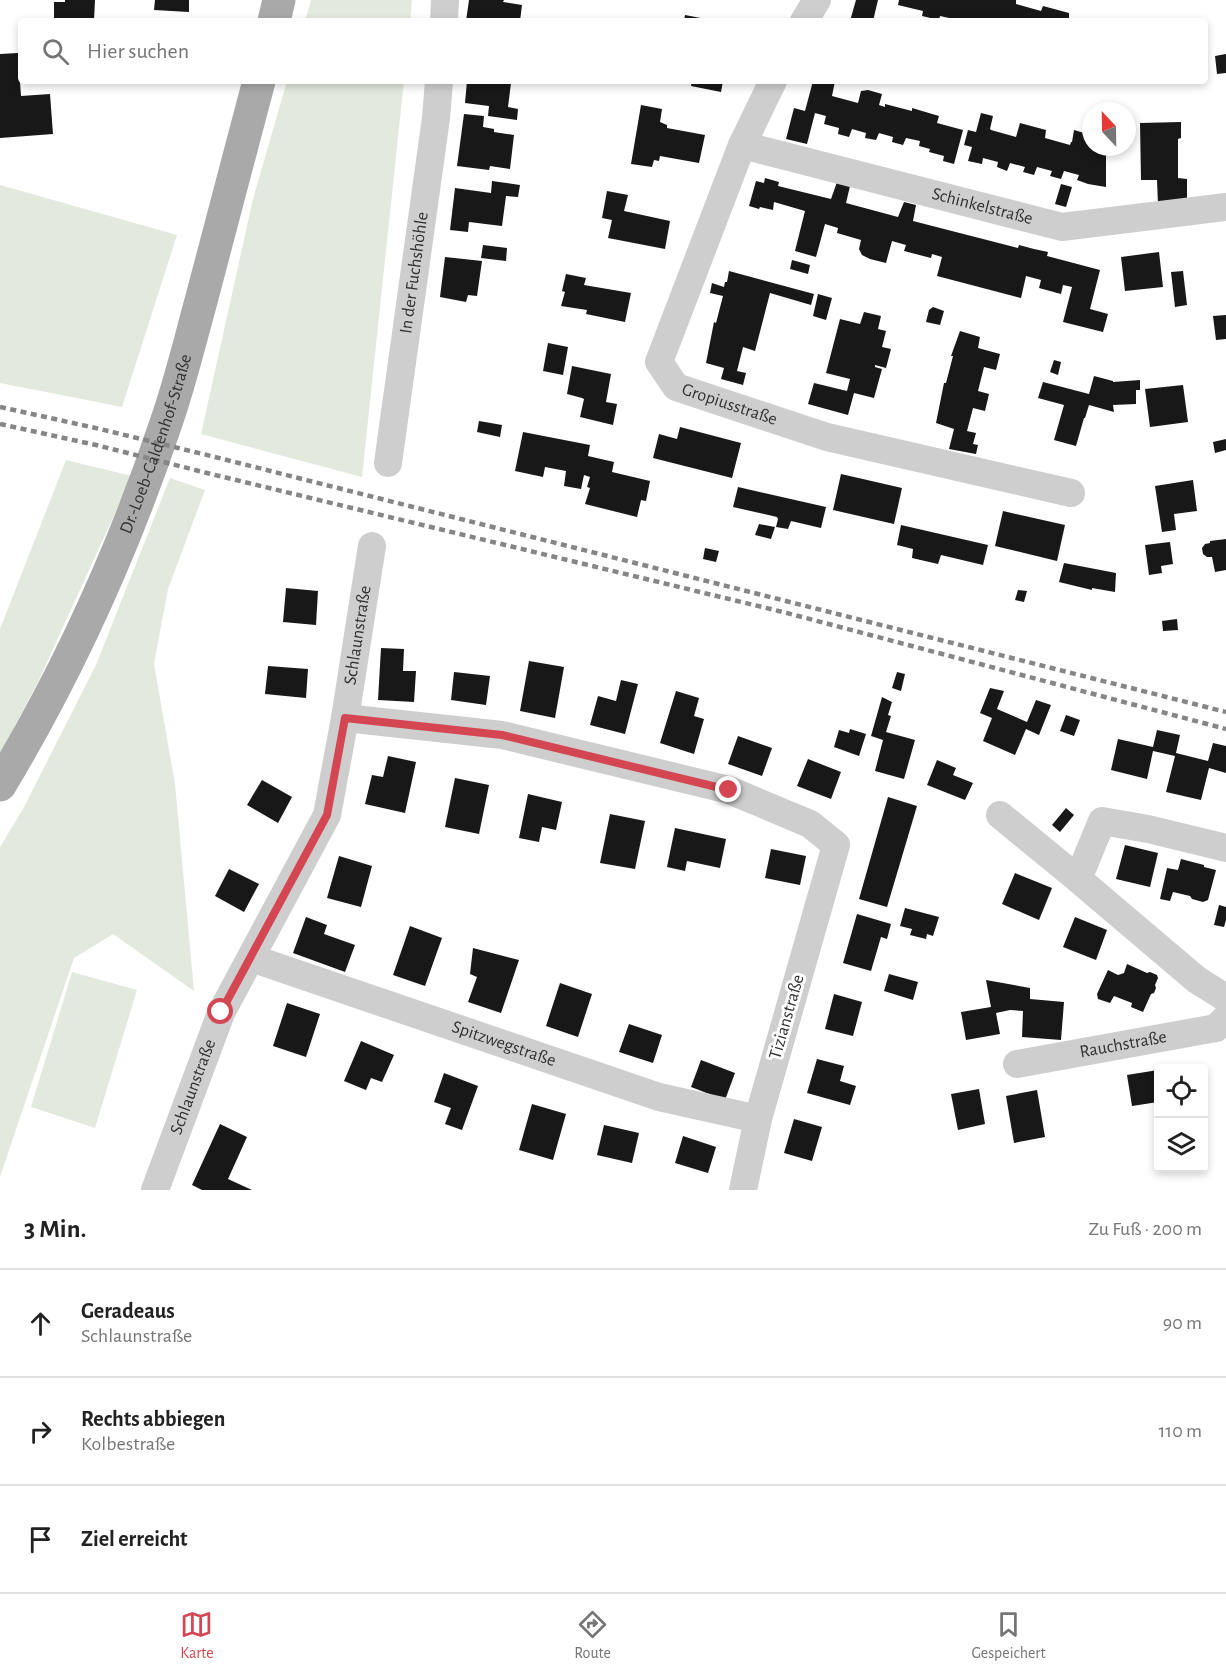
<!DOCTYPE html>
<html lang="de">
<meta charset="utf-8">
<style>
body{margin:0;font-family:"Alegreya Sans",sans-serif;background:#f6f6f6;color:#222}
.controls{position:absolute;right:18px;bottom:18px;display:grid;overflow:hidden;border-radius:6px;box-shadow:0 3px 9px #0003}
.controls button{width:54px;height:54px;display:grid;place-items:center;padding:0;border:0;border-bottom:2px solid #e0e0e0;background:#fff;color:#222;font:30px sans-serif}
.compass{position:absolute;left:1082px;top:102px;width:54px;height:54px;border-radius:50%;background:#fff;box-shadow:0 3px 9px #0003;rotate:338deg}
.stop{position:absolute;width:18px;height:18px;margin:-14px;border:4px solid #d44652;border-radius:50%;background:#fff}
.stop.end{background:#d44652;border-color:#fff;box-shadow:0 2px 6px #0008}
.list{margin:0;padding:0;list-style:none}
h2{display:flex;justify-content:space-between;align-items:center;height:78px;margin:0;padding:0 24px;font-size:26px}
h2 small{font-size:20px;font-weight:400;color:#767676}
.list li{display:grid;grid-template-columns:39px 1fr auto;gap:18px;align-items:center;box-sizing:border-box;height:108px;padding:0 24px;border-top:2px solid #e0e0e0}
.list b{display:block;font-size:22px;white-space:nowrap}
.list p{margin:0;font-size:20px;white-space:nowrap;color:#767676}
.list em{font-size:20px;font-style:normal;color:#767676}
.icon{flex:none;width:33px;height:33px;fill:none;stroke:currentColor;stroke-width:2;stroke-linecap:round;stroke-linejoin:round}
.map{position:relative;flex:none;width:1226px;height:1190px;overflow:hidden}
.search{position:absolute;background:#fff;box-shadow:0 3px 9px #0003;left:18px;right:18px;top:18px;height:66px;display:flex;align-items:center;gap:15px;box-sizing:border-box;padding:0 21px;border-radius:6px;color:#767676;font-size:22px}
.sheet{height:402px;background:#fff}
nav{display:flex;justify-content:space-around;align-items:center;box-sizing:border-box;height:84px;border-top:2px solid #e0e0e0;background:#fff;font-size:16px;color:#767676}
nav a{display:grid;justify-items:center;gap:3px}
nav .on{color:#d44652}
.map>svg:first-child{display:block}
.green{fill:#e4e9de}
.building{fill:#181818}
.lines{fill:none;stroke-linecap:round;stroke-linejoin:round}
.minor{stroke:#cecece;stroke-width:28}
.major{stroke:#a9a9a9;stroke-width:33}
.rail{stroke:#868686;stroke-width:4.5;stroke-dasharray:6 4.5;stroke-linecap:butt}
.route{stroke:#d44652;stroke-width:8}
.labels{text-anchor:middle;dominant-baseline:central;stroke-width:6;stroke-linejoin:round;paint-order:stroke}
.street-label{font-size:18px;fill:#313131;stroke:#fff}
</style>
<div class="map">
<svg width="1226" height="1190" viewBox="0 0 1226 1190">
<rect width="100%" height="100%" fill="#fff"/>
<!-- green -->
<g class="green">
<path d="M311,0H412L410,21H305Z"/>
<path d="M287,81H404L362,477L201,434L253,199Z"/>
<path d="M0,185L177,235L122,407L0,383Z"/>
<path d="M66,460L132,476L37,684L0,754V629Z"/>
<path d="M170,478L205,490L168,589L154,664L175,784L194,991L113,934L74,958L0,1177V847L23,809L96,665Z"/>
<path d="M72,972L137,990L95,1128L31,1107Z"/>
</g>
<!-- building -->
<g class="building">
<path d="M65,0H95L94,21H54V2H65Z"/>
<path d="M155,0H189V12L154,10Z"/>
<path d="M469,0H504L503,2L522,5L520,21H466Z"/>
<path d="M856,0H878L873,21H850Z"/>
<path d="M899,0H1016V4L1041,11L1043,6L1069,13V18L1078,20L948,21L949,18L940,16L939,20L922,16L923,11L898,5Z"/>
<path d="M685,15L706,19L705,21H684Z"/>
<path d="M18,53L21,96L50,94L53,134L0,138V54Z"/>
<path d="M1226,54V73L1217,74L1215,56Z"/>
<path d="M467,81H519L518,84L511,83L508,107L518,109L517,120L488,116L489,106L465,103Z"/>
<path d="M692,81H723L721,92L691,86Z"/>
<path d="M813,81H835L832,96L858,103L861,91L868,90L882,94L879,105L885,107V104L912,111V108L939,116L937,123L963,130L954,164L943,161L944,156L929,152L930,149L919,146L920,141L906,138L903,145L892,142L893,137L879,133L876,140L865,138L866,133L852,129L849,137L838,134L839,128L824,124L826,116L815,113L807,144L786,139L794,108L805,111Z"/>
<path d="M641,105L662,109L660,122L667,125V128L705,135L699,163L660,156L659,161L654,160L652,167L631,164Z"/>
<path d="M981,113L993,116L990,129L991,130L1016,137L1020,123L1046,130L1045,138L1070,145L1071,142H1072L1074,130L1091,135V147H1098V149L1106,150V187L1088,184L1077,180L1079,175L1064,171L1061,179L1050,176L1052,171L1037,167L1034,175L1023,172L1025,167L1010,163L1007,171L997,167L998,162L983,158L982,164L968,161L972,147L964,145L968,130L976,132Z"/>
<path d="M464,114L484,116L483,127L494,129V132L514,135L510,169L490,166L489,170L457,166Z"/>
<path d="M1181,122V138L1178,139V178L1187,179V201L1158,205L1157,180H1141L1140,123Z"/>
<path d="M765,178L779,182L778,186L831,199L837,182L850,186L846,203L898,217L904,202L916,205L913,221L1018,248L1019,245L1034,249L1048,252L1047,256L1100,270L1090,309L1108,314L1103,332L1063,322L1072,287L1063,285L1061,294L1039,288L1041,280L1026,276L1021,298L937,276L942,257L932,254L931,258L904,251L906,245L892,241L886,263L870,259L862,255L859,249L861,240L837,233L838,228L825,224L816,257L795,251L805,211L774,202L773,210L760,207L759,209L749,206L756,181L764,183Z"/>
<path d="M492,181L520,185L518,197L506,196L502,226L469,222L468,232L450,230L455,188L491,193Z"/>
<path d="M1061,184L1072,187L1066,207L1055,204Z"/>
<path d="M607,191L628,195L624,211L670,221L665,249L608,238L612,220L602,218Z"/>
<path d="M483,245L507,248L506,261L481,258Z"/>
<path d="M1159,252L1163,287L1125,291L1121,257Z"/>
<path d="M445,257L482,261L477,296L468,295L466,302L440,297Z"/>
<path d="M792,260L810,265L808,274L790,269Z"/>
<path d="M729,271L814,294L811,305L770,293L755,351L743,347L737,371L746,373L743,385L721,379L724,368L706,363L714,322L716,323L723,296L710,293L712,283L724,287L725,282H727Z"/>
<path d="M1183,271L1187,305L1175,307L1171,272Z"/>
<path d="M566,274L586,278L584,285L631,293L625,322L586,314L587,310L561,306L565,292L562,291Z"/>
<path d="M818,294L832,298L826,320L813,316Z"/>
<path d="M933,307L944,311L940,325L926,322L929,310Z"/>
<path d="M864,312L881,316L878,329L886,331L882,347L891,349L886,368L875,365V367L882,369L874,398L854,393L848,415L808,404L814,383L847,391L850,379L826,373L840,319L860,324Z"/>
<path d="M1226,315V339L1216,340L1213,316Z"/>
<path d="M960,331L980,337L978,348L1000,354L996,370L984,367L978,391L989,394L985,411L973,408L967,431L976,433L973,444L978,445L976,454L949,449L954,429L936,423L944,383H946L953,356H951Z"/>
<path d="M548,343L568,347L563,375L543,371Z"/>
<path d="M1054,360L1061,362L1058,375L1050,372Z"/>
<path d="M572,366L611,374L606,402L617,404L613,425L580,417L584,399L582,398L567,394Z"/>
<path d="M1094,376L1113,381V382L1140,380V390H1136V404L1113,405L1114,412L1089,405L1085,418H1084L1076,446L1054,440L1064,405L1038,398L1043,382L1089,394Z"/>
<path d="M1183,385L1188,422L1150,427L1145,389Z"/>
<path d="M479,421L502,425L500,437L477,432Z"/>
<path d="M680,427L741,443L732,478L653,458L659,434L677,439Z"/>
<path d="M523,432L590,445L588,456L614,462L612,472L650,481L646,501L641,500L637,517L585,504L590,488L587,487L590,477L584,475L581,489L564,486L566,471L545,467L543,477L515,471Z"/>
<path d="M1226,439V450L1215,453L1213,442Z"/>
<path d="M841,474L902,488L894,524L833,510Z"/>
<path d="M1193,480L1197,511L1174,514L1176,530L1162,532L1155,486Z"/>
<path d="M738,487L826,507L821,528L791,521L788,529L776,527L778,519L777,517L733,507Z"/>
<path d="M1003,511L1065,525L1057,561L995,546Z"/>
<path d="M759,524L775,527L771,539L755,535Z"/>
<path d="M901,525L988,545L983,565L941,555L938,564L912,558L913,549L897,545Z"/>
<path d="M1226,539V570L1215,572L1212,557H1207L1203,554L1202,548L1205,544L1210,543V541Z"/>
<path d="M1170,542L1173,564L1161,566L1162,573L1149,575L1145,545Z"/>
<path d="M705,548L719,551L716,562L703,559Z"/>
<path d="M1064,563L1116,573L1115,592L1092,588V590L1059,582Z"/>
<path d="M286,588L318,591L316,625L283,622Z"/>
<path d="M1018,590L1027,591L1024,602L1015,600Z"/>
<path d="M1177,619L1178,630L1163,631L1162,621Z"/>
<path d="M381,648L404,649L403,671H416L414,702L378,700Z"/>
<path d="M529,661L564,667L555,718L520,711Z"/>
<path d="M268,666L308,669L306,698L265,694Z"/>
<path d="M454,672L490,676L486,705L451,700Z"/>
<path d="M897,672L905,674L901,691L892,688Z"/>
<path d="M621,680L638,684L625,734L590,725L598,696L616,701Z"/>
<path d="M990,688L1004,691L997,709L1027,722L1036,700L1051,705L1039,735L1026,729L1015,755L983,741L992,718L980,713Z"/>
<path d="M676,691L699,698L694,716L704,719L694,754L660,743Z"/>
<path d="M882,697L892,702L888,715L891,716L886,732L915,740L904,779L875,771L883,740L871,736Z"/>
<path d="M1066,715L1080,720L1074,736L1060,731Z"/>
<path d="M850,729L866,734L859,756L834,747L839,730L849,733Z"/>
<path d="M1157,730L1180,735L1176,753L1208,761L1213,743L1226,746V773L1209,768L1201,800L1166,792L1175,756L1153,751L1147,779L1111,770L1118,739L1153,747Z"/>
<path d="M738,736L772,748L762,776L728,764Z"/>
<path d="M388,756L416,762L405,813L365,804L372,775L383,777Z"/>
<path d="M808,759L841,772L831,799L797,786Z"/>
<path d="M937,760L956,768L953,775L973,783L965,800L927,785Z"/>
<path d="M455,778L489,785L479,834L445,827Z"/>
<path d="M262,780L292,797L278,823L247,805Z"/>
<path d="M528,794L562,802L556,830L542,827L539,842L519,838Z"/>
<path d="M888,797L917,806L887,907L859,899Z"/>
<path d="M1066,808L1074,815L1060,832L1052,825Z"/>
<path d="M610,814L645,821L635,869L600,863Z"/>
<path d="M675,828L726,839L720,868L687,861L685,871L667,867Z"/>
<path d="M1125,845L1158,853L1150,887L1116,879Z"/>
<path d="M771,849L806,856L800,885L765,878Z"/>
<path d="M339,856L372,866L361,907L327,898Z"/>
<path d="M1181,859L1204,865V867L1216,870L1208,900L1203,902L1192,899L1190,896L1173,892L1170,901L1160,899L1167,868L1178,870Z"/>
<path d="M229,869L259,884L244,912L215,896Z"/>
<path d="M1015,873L1052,888L1039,920L1002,904Z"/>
<path d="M1219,905L1226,907V920L1224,927L1214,925Z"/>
<path d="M905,908L939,917L933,936L927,934L926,939L910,935L912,929L900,926Z"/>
<path d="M857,914L891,924L887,939L881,937L871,971L843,963Z"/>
<path d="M306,917L327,925L324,934L355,945L345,972L293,953Z"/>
<path d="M1075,917L1107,930L1096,960L1063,947Z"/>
<path d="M410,926L442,938L425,986L393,975Z"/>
<path d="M473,948L519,960L501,1013L468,1002L477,977L470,974Z"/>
<path d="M1127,964L1147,973L1150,972L1157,975L1158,978L1155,985L1156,988L1154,993L1151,994L1143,1012L1131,1007L1132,1003L1114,996L1110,1003L1098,999L1097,994L1108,970L1118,975L1124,973Z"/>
<path d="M889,974L918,982L913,1000L884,991Z"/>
<path d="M986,980L1030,988V999L1064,1002L1061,1040L1022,1037L1023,1011L1010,1010L996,1013L1000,1034L966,1040L961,1012L991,1007Z"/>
<path d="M560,983L592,994L578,1037L546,1026Z"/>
<path d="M834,994L862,1002L853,1036L825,1029Z"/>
<path d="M287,1003L320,1014L306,1057L273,1046Z"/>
<path d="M629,1024L662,1035L653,1063L619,1052Z"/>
<path d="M361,1041L394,1055L382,1082L371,1078L366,1090L344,1081Z"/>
<path d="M817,1059L844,1066L840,1081L856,1086L850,1105L807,1093Z"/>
<path d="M701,1060L735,1073L725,1100L691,1087Z"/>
<path d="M1158,1070V1102L1132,1106L1127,1075Z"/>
<path d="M444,1073L478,1086L462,1130L445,1124L451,1108L434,1102Z"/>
<path d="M979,1089L985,1124L958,1130L951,1094Z"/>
<path d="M1037,1090L1045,1137L1014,1143L1006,1096Z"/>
<path d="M532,1104L566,1114L553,1160L519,1150Z"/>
<path d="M794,1119L822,1127L812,1161L784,1153Z"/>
<path d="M220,1124L247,1137L228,1179L252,1190H202L192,1185Z"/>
<path d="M604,1125L639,1133L632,1163L597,1155Z"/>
<path d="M683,1136L716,1147L708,1173L675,1163Z"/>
</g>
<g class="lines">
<!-- minor -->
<g class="minor">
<path d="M444,21L445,0"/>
<path d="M804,21L817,0"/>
<path id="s1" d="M773,81L742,145L659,362L676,387L827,437L1071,493"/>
<path id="s2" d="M742,145L1062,227L1226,207"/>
<path id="s3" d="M388,463L436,118L439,81"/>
<path d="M345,718L502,735L729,790L810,824L836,845L758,1119L743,1190"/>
<path d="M1000,815L1078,879"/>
<path d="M1226,848L1148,829L1102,821L1078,879L1197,980L1226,998"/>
<path id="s4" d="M251,958L659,1097L758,1119"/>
<path id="s5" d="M1017,1064L1216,1028L1226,1018"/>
<path id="s6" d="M155,1190L221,1013L327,815L345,718L372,546"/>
</g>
<!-- major -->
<g class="major">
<path d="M274,21L279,0"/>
<path id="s7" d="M0,785C68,672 124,548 166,423C180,383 190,341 201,301C221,227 240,154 259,81"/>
</g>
<!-- rail -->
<g class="rail">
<path d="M0,407L100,429L211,456L1226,712"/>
<path d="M0,424L96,445L207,473L787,613L1226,729"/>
</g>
</g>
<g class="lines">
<!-- route -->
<path class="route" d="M221,1012L327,815L345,718L502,735L729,790"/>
</g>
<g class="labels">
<!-- street labels -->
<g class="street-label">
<text stroke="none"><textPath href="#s2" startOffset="248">Schinkelstraße</textPath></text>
<text stroke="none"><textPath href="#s3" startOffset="192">In der Fuchshöhle</textPath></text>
<text stroke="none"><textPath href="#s1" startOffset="390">Gropiusstraße</textPath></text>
<text stroke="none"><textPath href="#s7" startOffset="376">Dr.-Loeb-Caldenhof-Straße</textPath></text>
<text stroke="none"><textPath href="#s6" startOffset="596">Schlaunstraße</textPath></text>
<text transform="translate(787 1017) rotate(-74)">Tizianstraße</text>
<text stroke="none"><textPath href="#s4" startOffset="267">Spitzwegstraße</textPath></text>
<text stroke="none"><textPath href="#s5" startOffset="108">Rauchstraße</textPath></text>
<text stroke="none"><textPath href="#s6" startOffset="110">Schlaunstraße</textPath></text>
</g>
</g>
</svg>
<div class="controls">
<button><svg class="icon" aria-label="locate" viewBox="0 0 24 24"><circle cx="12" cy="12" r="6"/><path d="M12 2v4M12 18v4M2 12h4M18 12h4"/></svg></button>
<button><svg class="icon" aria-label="layers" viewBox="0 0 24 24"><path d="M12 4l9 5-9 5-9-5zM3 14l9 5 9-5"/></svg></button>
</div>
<svg class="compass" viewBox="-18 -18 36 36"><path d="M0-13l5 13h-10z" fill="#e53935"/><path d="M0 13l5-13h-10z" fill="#767676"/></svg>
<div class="stop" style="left:221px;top:1012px"></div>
<div class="stop end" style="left:729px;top:790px"></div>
<div class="search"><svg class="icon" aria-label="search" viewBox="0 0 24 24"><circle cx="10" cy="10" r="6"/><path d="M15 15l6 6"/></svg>Hier suchen</div>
</div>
<section class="sheet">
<h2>3 Min.<small>Zu Fuß · 200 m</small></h2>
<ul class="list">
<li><svg class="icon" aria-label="ahead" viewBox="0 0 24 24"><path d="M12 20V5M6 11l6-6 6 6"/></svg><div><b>Geradeaus</b><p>Schlaunstraße</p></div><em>90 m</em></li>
<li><svg class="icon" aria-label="right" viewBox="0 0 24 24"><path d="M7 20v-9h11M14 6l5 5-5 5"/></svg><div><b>Rechts abbiegen</b><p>Kolbestraße</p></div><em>110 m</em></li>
<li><svg class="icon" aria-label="arrive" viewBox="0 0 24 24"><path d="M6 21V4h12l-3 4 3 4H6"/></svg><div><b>Ziel erreicht</b></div></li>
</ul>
</section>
<nav>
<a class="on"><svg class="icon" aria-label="map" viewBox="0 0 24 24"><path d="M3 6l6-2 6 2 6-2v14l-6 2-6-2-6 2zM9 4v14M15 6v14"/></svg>Karte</a>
<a><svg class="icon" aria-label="directions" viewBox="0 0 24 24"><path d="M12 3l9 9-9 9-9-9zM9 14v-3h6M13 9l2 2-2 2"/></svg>Route</a>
<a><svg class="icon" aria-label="saved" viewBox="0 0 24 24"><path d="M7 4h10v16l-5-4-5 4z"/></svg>Gespeichert</a>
</nav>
